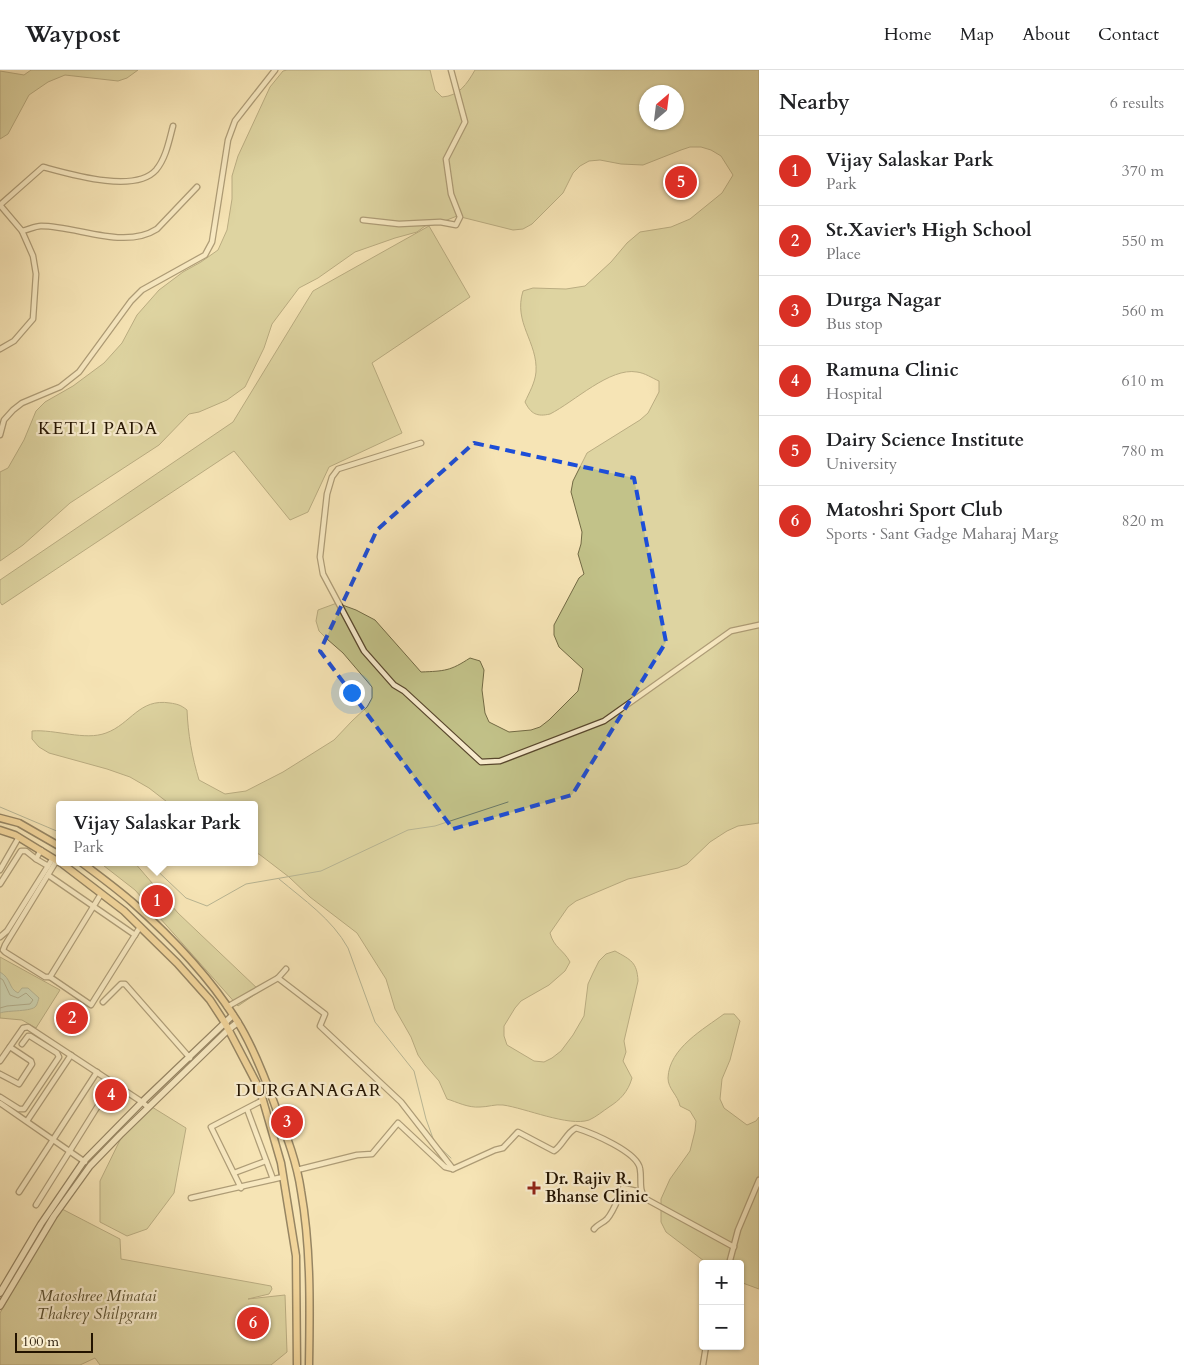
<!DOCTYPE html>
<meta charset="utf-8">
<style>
body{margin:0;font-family:Cardo,serif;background:#f2f2f2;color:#202124}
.controls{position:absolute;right:15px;bottom:15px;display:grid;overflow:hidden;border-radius:5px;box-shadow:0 1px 4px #0004}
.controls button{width:45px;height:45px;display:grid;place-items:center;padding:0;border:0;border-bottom:1px solid #e0e0e0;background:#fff;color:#202124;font:25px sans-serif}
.compass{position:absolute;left:639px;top:15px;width:45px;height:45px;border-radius:50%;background:#fff;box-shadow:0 1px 4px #0004;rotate:28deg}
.scale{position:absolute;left:15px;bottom:12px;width:78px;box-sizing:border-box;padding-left:5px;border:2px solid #231300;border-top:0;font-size:14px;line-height:18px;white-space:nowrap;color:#231300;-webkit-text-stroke:4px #f9edcf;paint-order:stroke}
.you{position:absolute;left:351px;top:622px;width:18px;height:18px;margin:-12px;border:4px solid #fff;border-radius:50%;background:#1a73e8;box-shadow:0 0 0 8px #1a73e833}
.badge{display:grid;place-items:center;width:32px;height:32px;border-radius:50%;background:#d93025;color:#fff;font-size:16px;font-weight:700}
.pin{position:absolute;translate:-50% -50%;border:2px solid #fff;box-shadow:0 1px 5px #0006}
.popup{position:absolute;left:56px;top:731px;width:202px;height:65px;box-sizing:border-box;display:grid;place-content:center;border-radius:5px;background:#fff;filter:drop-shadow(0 1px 4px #0005);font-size:16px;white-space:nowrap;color:#757577}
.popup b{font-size:19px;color:#202124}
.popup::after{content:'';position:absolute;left:50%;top:100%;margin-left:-10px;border:10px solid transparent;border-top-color:#fff}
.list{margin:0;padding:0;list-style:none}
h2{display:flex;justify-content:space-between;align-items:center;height:65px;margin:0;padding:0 20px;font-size:21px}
h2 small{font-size:16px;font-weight:400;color:#757577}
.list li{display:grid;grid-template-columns:32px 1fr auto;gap:15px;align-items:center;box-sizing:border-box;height:70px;padding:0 20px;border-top:1px solid #e0e0e0}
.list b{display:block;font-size:19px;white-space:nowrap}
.list p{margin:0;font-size:16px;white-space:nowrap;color:#757577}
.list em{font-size:16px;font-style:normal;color:#757577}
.map{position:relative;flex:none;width:759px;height:1295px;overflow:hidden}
header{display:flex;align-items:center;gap:30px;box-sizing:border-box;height:70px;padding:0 25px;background:#fff;border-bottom:1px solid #e0e0e0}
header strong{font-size:24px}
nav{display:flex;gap:28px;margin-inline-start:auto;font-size:18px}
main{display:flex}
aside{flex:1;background:#fff}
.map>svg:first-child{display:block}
.green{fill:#c2c289;stroke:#726a44;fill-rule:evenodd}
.water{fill:#9dbfae;stroke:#6c7a68}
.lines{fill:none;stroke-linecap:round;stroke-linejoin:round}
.shore{stroke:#606957;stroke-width:1}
.stream{stroke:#6c7a68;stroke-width:1}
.street-casing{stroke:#58472d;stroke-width:7}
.secondary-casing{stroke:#231300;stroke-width:8}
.primary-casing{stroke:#231300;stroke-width:9}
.street{stroke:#f9edcf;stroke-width:4.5}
.secondary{stroke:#f9edcf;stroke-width:5.5}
.primary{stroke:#ebc27a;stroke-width:6}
.marked{fill:none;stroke:#1d4ed8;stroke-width:4;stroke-dasharray:10 6;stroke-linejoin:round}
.poi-dot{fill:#8f2418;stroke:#f9edcf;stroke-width:2}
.labels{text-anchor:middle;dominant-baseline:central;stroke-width:4.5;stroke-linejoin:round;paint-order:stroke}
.poi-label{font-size:16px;font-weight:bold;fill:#231300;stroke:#f9edcf;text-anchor:start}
.park-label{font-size:16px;font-style:italic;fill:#5b5030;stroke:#f9edcf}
.neighbourhood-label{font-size:18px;letter-spacing:1px;fill:#231300;stroke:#f9edcf}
</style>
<header>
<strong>Waypost</strong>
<nav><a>Home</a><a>Map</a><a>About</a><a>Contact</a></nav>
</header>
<main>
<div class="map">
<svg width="759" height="1295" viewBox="0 0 759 1295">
<rect width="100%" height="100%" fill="#f6e4b5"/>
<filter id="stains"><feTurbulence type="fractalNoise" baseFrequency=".004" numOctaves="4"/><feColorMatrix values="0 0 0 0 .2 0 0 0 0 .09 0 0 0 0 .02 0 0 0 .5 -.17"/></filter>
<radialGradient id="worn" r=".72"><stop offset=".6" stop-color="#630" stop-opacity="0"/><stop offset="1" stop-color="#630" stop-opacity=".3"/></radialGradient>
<!-- green -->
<g class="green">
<path d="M31,0H138L127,8L118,11L65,5L48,12L29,25L8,64L0,69V1L24,5Z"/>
<path d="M287,0H430L435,20L442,27C459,26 467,14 475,0H759V753L738,756L727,761L710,772L687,794L678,798L628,809L576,831L568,837L550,863C554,878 563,879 570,892L565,901L549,915L521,931L515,938L504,956V966L507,975L534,991L544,992L552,988L561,981L573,965L584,946L588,914L593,903L599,891L606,884L615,881C631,890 637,892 638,911L624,971L626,982L623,991L632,1008C628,1022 620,1030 609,1037C603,1041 596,1047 589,1050C569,1057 525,1038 503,1035C495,1034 488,1037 480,1037C468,1038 457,1032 447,1029L439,1011L425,995L418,985L411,967L395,939L386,909L357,863L310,827L289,807L259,784L255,783L254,735H171L149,718L130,707L107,699L49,683L39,677L32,669V661C55,659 85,671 106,663C131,654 139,628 170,633C177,634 181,635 187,640C188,664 192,687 199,710L225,724L246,721L283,702L334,670L352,651L367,637L372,628V617L343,583L327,569L319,561L316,551L318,540L337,533L356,540L375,550L421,602C445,601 450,601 470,588L480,591L484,600L482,620L485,643L489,652L509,662L531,660L540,657L549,650L578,621L583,599L559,577L554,565V555L579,508L584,504L578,484L581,474L582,462L571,422L573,411L587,383L640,350L648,343L659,322V311C652,308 645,303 637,302C610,297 574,332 550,344C537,347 531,344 525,332C529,323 535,313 536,302C538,272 513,253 523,221L533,218L566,219L585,216L611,192L627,173L640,162L671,157L690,149L722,123L733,105L721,86L711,80L701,77H690L681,80L643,95L621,94L600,90L589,91L580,96L573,103L563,123L532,154L523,159L513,160L457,146L437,154L425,156L417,162L395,168L355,182L318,208L299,218L272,254L264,278L245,317L227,330L199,342L189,344L159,375L70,433L23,475L0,491V402L8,398L24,370L36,341L45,332L73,316L104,293L122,273L137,245L159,220L183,202L201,192L218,180L227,160L232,129V106L238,86L270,17L283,1ZM646,22H676V52H646Z"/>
<path d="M429,156L470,227L372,293L402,363L329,397L308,442L290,450L234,381L2,535L0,532V510L233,352L313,221Z"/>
<path d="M99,792H134L178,843L260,921L238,936L135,820Z"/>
<path d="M0,887L60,920L36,958L22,950L0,948Z"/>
<path d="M724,944H734L740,951L730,990L722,1009L720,1029L724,1038L747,1055L756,1051L759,1047V1219L740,1212V1194H708L666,1162L661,1152V1129L670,1109L690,1081L695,1061L696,1051L690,1041L680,1036C678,1025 668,1019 668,1008C669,978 704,959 724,944Z"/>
<path d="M152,1037L186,1058L174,1123L147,1159L127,1166L100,1152V1111L121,1068Z"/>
<path d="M62,1139L120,1169L121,1189L271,1216L272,1219L269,1224L248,1229L285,1225L287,1282L271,1295H100L95,1288L80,1295H0V1243L52,1152Z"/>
</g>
<!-- water -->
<path class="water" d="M0,902C12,909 8,918 18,923L22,918H28L39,928C38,930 38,933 36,936C32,942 8,940 0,943Z"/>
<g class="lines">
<!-- shore -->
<path class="shore" d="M0,908L3,910L10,925L18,928L26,923L33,930L30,934L7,936L0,938"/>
<!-- stream -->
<g class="stream">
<path d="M0,737L59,762"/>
<path d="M148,792L186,828L207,836L246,814L321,801L408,760L435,756L508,732"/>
<path d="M279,809C304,830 332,849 348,878L375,952L414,1001L426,1049L434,1071"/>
<path d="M437,1075L451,1088"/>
</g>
<defs>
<g id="street">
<path d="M0,135L43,97C69,104 135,124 156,100C166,88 169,71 173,56"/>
<path d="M363,150L399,154L440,152L456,155L460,147L451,124L446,89L465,52L451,0"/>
<path d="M22,161C28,160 35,156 41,156C78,156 124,180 157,159L197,117"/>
<path d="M0,279L14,271L33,249L36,204L33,186L22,161L0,135"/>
<path d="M0,365L4,350L13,340L22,333L60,317L79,302L131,231L142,220L205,185L212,172L228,70L235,51L275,0"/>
<path d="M421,373L338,399L332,407L327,424L320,487L323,504L364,581L394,615L404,621L481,692L500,691L604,651L731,561L759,555"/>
<path d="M36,789L48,796"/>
<path d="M57,790L5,875L3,880L5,882L45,907H50L101,824"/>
<path d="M0,800L19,767"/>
<path d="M48,805L135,865"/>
<path d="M0,814L21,781H26L36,789L41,780"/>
<path d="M0,867L7,861L53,788"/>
<path d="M50,907L91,935L140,857"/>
<path d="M278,908L286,899"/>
<path d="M103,932L121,914H125L190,988"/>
<path d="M227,937L278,908L325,944L320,956L401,1032L453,1099"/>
<path d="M0,991L23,958L28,957L142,1032L148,1037"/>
<path d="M0,1004L19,1014L32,994L31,991L10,977"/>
<path d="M0,1027L19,1039H24L59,987L57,983L30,966H28L22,974"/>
<path d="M0,1033L85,1092"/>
<path d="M247,1039L273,1109"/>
<path d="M27,1051L71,985"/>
<path d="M297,1100L357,1085L372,1084L398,1053L445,1097L453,1099L495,1080L503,1078L518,1062L554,1081C563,1075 566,1063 576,1058C592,1063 638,1082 640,1099C642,1110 638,1120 646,1129L734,1177"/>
<path d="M234,1103L266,1091"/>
<path d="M241,1118L211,1057L263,1030"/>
<path d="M19,1122L97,1002"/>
<path d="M191,1128L283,1107"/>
<path d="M36,1135L101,1031"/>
<path d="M594,1159C598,1154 603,1153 607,1149C614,1141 618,1128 623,1118L641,1122"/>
<path d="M729,1194L738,1160L759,1110"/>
<path d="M703,1295L706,1276"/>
</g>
<g id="secondary">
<path d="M0,1223L41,1154L84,1091L142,1032L233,945"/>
<path d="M0,1236L54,1146L90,1096L120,1065L228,960L238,952"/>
</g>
<g id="primary">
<path d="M0,748L19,753L59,776"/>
<path d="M0,760L15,765L59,792"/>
<path d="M60,792L124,841L177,893L210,930L225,953L260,1020L281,1093L296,1186L297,1295"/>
<path d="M81,792C98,805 116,818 132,832C169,865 211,909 237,951C253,976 267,1013 277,1041C287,1067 297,1093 301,1121C311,1178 310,1237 309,1295"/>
</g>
</defs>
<!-- street casing -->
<use href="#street" class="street-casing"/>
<!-- secondary casing -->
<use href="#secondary" class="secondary-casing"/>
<!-- primary casing -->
<use href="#primary" class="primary-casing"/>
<!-- street -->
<use href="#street" class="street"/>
<!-- secondary -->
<use href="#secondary" class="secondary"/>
<!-- primary -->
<use href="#primary" class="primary"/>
</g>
<!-- marked area -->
<path d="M0 0H759V1295H0ZM474,373L634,408L666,572L572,725L453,759L320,581L377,460Z" fill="#f6e4b5" fill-opacity=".55" fill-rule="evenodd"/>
<path class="marked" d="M474,373L634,408L666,572L572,725L453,759L320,581L377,460Z"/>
<!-- markers -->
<path class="poi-dot" d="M531.5 1110.5h5v5h5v5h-5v5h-5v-5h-5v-5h5z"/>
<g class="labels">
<!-- poi labels -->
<g class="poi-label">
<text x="545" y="1109">Dr. Rajiv R.<tspan x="545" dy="18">Bhanse Clinic</tspan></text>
</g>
<!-- park labels -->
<g class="park-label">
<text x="97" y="1226">Matoshree Minatai<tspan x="97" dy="18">Thakrey Shilpgram</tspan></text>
</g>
<!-- neighbourhood labels -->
<g class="neighbourhood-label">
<text x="98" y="358">KETLI PADA</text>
<text x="309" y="1020">DURGANAGAR</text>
</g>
</g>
<rect width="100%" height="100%" filter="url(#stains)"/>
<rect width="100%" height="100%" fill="url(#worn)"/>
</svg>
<div class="controls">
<button>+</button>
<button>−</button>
</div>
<svg class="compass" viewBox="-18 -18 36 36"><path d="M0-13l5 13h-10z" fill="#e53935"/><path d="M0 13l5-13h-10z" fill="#757577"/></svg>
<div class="scale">100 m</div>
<div class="you"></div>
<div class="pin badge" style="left:157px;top:831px">1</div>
<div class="popup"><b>Vijay Salaskar Park</b>Park</div>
<div class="pin badge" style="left:72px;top:948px">2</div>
<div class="pin badge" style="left:287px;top:1052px">3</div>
<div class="pin badge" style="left:111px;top:1025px">4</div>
<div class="pin badge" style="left:681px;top:112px">5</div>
<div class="pin badge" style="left:253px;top:1253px">6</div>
</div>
<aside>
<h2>Nearby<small>6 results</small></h2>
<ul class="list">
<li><span class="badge">1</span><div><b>Vijay Salaskar Park</b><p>Park</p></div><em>370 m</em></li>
<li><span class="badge">2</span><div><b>St.Xavier's High School</b><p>Place</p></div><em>550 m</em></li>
<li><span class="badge">3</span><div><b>Durga Nagar</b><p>Bus stop</p></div><em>560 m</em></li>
<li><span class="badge">4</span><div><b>Ramuna Clinic</b><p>Hospital</p></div><em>610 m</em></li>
<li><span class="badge">5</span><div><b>Dairy Science Institute</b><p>University</p></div><em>780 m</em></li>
<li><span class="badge">6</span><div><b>Matoshri Sport Club</b><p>Sports · Sant Gadge Maharaj Marg</p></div><em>820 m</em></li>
</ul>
</aside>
</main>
